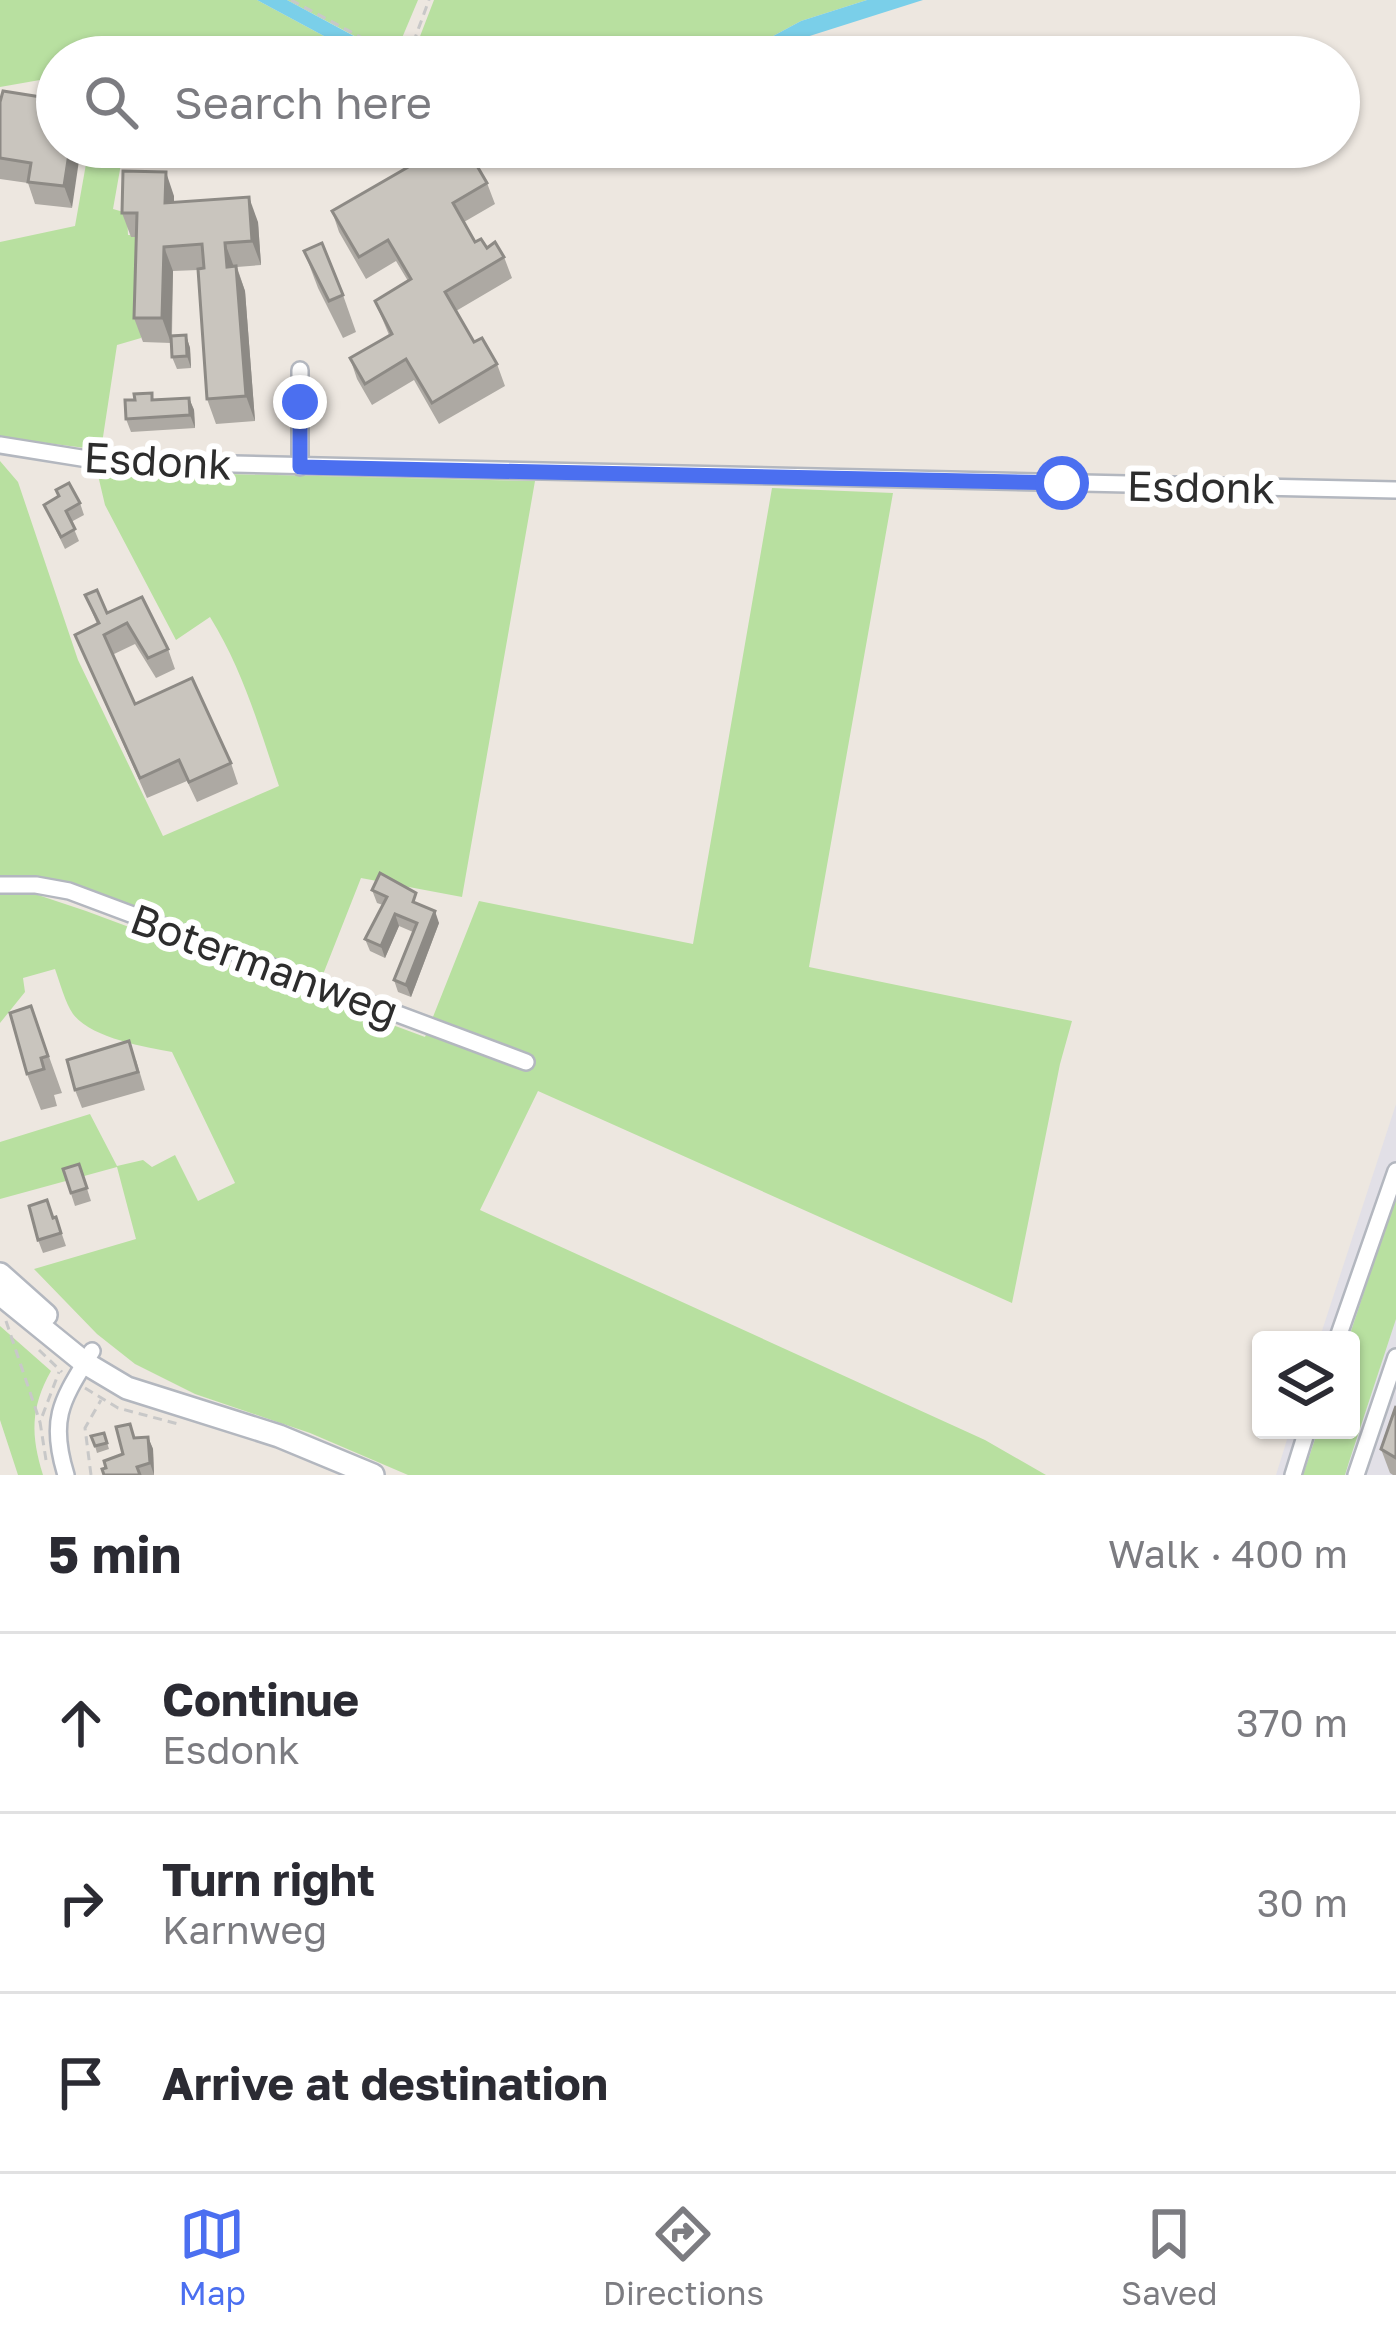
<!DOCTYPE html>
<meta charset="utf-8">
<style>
body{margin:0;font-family:"Golos Text",sans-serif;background:#f7f7f7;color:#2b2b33}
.controls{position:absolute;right:36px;bottom:36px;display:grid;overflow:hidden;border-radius:12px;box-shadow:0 3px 9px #0004}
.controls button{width:108px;height:108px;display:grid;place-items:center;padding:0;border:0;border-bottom:3px solid #e1e1e2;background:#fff;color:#2b2b33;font:60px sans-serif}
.stop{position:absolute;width:36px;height:36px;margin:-27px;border:9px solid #4b6ff0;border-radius:50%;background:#fff}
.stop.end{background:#4b6ff0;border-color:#fff;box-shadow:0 3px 12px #0008}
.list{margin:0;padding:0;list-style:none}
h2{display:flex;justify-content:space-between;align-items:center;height:156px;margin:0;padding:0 48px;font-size:51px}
h2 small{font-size:39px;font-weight:400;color:#7c7c81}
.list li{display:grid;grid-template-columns:78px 1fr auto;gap:36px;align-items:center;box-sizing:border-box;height:180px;padding:0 48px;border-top:3px solid #e1e1e2}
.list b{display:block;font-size:45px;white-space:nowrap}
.list p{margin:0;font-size:39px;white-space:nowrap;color:#7c7c81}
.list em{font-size:39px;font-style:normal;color:#7c7c81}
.icon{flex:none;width:66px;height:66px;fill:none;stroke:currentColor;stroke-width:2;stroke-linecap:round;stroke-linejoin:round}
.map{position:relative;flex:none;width:1396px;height:1475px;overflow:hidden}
.search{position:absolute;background:#fff;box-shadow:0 3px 9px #0004;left:36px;right:36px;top:36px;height:132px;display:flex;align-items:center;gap:30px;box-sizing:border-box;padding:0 42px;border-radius:66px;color:#7c7c81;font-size:45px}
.sheet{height:696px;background:#fff}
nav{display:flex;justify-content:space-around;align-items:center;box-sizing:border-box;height:168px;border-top:3px solid #e1e1e2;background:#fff;font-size:33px;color:#7c7c81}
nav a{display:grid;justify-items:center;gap:6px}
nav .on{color:#4b6ff0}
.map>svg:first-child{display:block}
.industrial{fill:#e2e0e7}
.green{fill:#b8e0a0}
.water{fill:#7acfe9}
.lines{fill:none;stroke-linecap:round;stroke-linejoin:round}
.street-casing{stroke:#b3b7bf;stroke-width:20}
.secondary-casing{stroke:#b3b7bf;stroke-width:26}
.path{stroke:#c8c8c8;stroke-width:3;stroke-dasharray:9 6;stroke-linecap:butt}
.street{stroke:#fff;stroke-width:15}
.secondary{stroke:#fff;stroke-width:21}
.wall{fill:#ada9a3}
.shaded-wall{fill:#8d8a85}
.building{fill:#c9c5be;stroke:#8d8a85;stroke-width:3}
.route{stroke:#4b6ff0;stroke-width:15}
.labels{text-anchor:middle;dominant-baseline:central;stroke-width:12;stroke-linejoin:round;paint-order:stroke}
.street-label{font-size:42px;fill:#2d2d2d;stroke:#fff}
</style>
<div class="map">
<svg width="1396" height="1475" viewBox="0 0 1396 1475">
<rect width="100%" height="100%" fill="#ede7e0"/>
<!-- industrial -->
<path class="industrial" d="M1396,1104V1475H1276L1290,1430H1351V1340H1319Z"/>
<!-- green -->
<g class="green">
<path d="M0,0H257L363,57H57V77L0,87Z"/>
<path d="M287,0H418L394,57Z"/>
<path d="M434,0H867L801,21L734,57H412Z"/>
<path d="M89,147H124L113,209L127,213L128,235H144L141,338L117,345L101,450L0,437V242L75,226Z"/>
<path d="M0,461L18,482L78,660L163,836L279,786C259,727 243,670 210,617L176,640L105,505L97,471L535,481L462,897L361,878L322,977L82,889L22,875L0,876Z"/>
<path d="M772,488L893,493L809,967L1072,1021L1060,1064L1012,1303L538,1091L480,1210L985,1440L1046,1475H408L310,1433L195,1394L135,1364L97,1334L34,1269L136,1239L117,1167L0,1199V1142L90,1114L117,1166L143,1160L152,1167L175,1155L198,1201L235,1183L172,1052C145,1047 91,1038 73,1014C65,1002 60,983 55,969L23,978L25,992L0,1023V892L38,895L86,911L425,1037L479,901L693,944Z"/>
<path d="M1396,1196V1319L1349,1462L1345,1475H1303L1318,1430H1351L1348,1340Z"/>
<path d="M0,1326L51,1371C30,1408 31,1436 43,1475H18L0,1420Z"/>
</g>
<!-- water -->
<g class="water">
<path d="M257,0H287L393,57H363Z"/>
<path d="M867,0H923L797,40L764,57H734L801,21Z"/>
</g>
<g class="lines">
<defs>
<g id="street">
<path d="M300,370V467"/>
<path d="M0,445L100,461L1396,490"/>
<path d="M0,885H36L69,891L526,1062"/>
<path d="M1337,1340L1396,1171"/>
<path d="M66,1475C48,1417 63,1399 92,1351"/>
<path d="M1293,1475L1307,1430"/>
<path d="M1356,1475L1396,1357"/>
</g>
<g id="secondary">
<path d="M0,1274L46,1315"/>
<path d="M0,1294L85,1363L127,1388L279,1436L373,1475"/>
</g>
</defs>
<!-- street casing -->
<use href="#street" class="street-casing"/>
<!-- secondary casing -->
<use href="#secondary" class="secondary-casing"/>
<!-- path -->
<g class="path">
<path d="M291,0L398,57"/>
<path d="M408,57L429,0"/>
<path d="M6,1321L40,1422"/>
<path d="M39,1350L62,1372"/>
<path d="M85,1388L118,1408L182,1425"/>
<path d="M46,1460L40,1422L59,1372"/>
<path d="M91,1475L85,1428L101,1400"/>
</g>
<!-- street -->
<use href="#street" class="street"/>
<!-- secondary -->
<use href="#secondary" class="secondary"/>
</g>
<!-- wall -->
<g class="wall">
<path d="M41,97L72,208L35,204L28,183L0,179V102Z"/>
<path d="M487,183L495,204L464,222L475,242L504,257L512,278L456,311L474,342L497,364L505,386L439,424L414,380L372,405L357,379L350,358L389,335L375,301L408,281L396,261L366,279L339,232L332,211Z"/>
<path d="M174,196V202L258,222L261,265L237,267L245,291L255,421L216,424L207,399L198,270L173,271L172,336L186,335L190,348L191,368L177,369L172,357L171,343L143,342L134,318L136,237H131L122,213Z"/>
<path d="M304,251L343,295L356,332L343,338L318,288Z"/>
<path d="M189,398L194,410L195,428L131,432L126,419L154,399Z"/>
<path d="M80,503L84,515L71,522L79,541L65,549L44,505Z"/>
<path d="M85,595L107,613L168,649L175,669L156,678L135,644L112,655L135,704L231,763L238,784L197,802L187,781L147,798L75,635L97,624Z"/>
<path d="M372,890L421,905L439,923L411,997L398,992L394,980L413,932L399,926L385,958L370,951L365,939L383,905L377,903Z"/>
<path d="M31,1006L62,1093L54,1095L57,1106L41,1110L27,1074Z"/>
<path d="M136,1060L145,1090L82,1108L75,1090Z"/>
<path d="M79,1164L91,1201L75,1206L63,1169Z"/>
<path d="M56,1217L66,1246L43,1253L38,1240L54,1218Z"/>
<path d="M1396,1406V1475H1393L1390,1473L1381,1449Z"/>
<path d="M104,1433L109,1449L97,1453L95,1446Z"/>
<path d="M148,1437L153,1449L154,1475H104L123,1454L135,1438Z"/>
</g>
<!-- shaded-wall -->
<g class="shaded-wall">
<path d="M70,147H81L72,208L64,186Z"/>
<path d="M166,172L174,196V227L165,203Z"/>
<path d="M249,197L258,222L261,265L252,241Z"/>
<path d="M225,243L234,267H227Z"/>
<path d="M164,247L173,271L171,343L162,318Z"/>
<path d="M236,266L245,291L255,421L246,396Z"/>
<path d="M186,335L190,348L191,368L187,356Z"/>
<path d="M189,398L194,410L195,428L190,415Z"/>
<path d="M435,911L439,923L411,997L406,985Z"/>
<path d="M395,914L399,926L385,958L381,946Z"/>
<path d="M148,1437L153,1449L154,1475L150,1463Z"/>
</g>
<!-- building -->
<g class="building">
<path d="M44,82L57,84V147H70L64,186L28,182L31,163L0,158V102L3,91L41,97Z"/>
<path d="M443,147H466L487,183L453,203L475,242L481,239L487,248L495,242L504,257L445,292L474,342L482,338L497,364L432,403L406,359L365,384L350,358L392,334L375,301L411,279L388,240L359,257L332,211Z"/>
<path d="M123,171L166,172L165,203L249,197L252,241L225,243L227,267L236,266L246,396L207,399L198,269L204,268L202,244L164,247L162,318H134L137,213H122Z"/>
<path d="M322,243L343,295L329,301L304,251Z"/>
<path d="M186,335L187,356L172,357L171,336Z"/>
<path d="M152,393V400L189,398L190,415L126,419L125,400H135L134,394Z"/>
<path d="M69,483L80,503L66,511L75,529L61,537L44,505L59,496L56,490Z"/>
<path d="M97,590L107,613L142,597L168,649L148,658L127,623L104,635L135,704L192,678L231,763L189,782L179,760L140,778L75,635L99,623L85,595Z"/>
<path d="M380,873L416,893L413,902L435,911L406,985L394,980L417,923L395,914L381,946L365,939L387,897L372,890Z"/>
<path d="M31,1006L48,1056L41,1058L44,1069L27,1074L10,1013Z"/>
<path d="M129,1041L138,1072L75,1090L67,1060Z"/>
<path d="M79,1164L87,1188L71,1193L63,1169Z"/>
<path d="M47,1200L53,1218L56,1217L61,1233L38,1240L29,1206Z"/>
<path d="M1396,1406V1458L1381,1449Z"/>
<path d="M130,1424L134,1438L148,1437L150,1463L137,1467L140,1475H104L102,1469L106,1468L104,1461L123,1454L116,1427Z"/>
<path d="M104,1433L107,1443L95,1446L91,1436Z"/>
</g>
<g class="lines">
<!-- route -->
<path class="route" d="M300,402V467L1062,483"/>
</g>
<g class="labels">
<!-- street labels -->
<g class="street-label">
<text transform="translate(158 460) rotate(3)">Esdonk</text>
<text transform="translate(1201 486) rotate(1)">Esdonk</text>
<text transform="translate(265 964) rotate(20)">Botermanweg</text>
</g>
</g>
</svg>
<div class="controls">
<button><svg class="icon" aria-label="layers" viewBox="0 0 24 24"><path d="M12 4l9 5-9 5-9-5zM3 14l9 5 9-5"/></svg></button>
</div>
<div class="stop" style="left:1062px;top:483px"></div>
<div class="stop end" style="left:300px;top:402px"></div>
<div class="search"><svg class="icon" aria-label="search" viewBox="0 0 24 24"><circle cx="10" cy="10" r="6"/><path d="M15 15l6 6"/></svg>Search here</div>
</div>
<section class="sheet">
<h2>5 min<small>Walk · 400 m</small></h2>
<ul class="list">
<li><svg class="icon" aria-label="ahead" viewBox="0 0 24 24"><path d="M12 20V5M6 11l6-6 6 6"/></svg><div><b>Continue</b><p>Esdonk</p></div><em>370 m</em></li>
<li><svg class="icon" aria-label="right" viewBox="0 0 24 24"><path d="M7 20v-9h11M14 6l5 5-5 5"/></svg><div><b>Turn right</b><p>Karnweg</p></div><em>30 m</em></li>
<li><svg class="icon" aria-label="arrive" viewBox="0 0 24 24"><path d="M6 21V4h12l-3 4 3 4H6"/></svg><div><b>Arrive at destination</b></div></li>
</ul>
</section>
<nav>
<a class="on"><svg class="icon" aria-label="map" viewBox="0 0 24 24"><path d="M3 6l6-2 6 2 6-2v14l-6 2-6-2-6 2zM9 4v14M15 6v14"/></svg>Map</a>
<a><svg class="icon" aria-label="directions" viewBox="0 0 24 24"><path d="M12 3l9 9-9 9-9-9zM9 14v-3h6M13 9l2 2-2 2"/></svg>Directions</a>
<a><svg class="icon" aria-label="saved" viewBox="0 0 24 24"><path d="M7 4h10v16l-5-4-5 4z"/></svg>Saved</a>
</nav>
